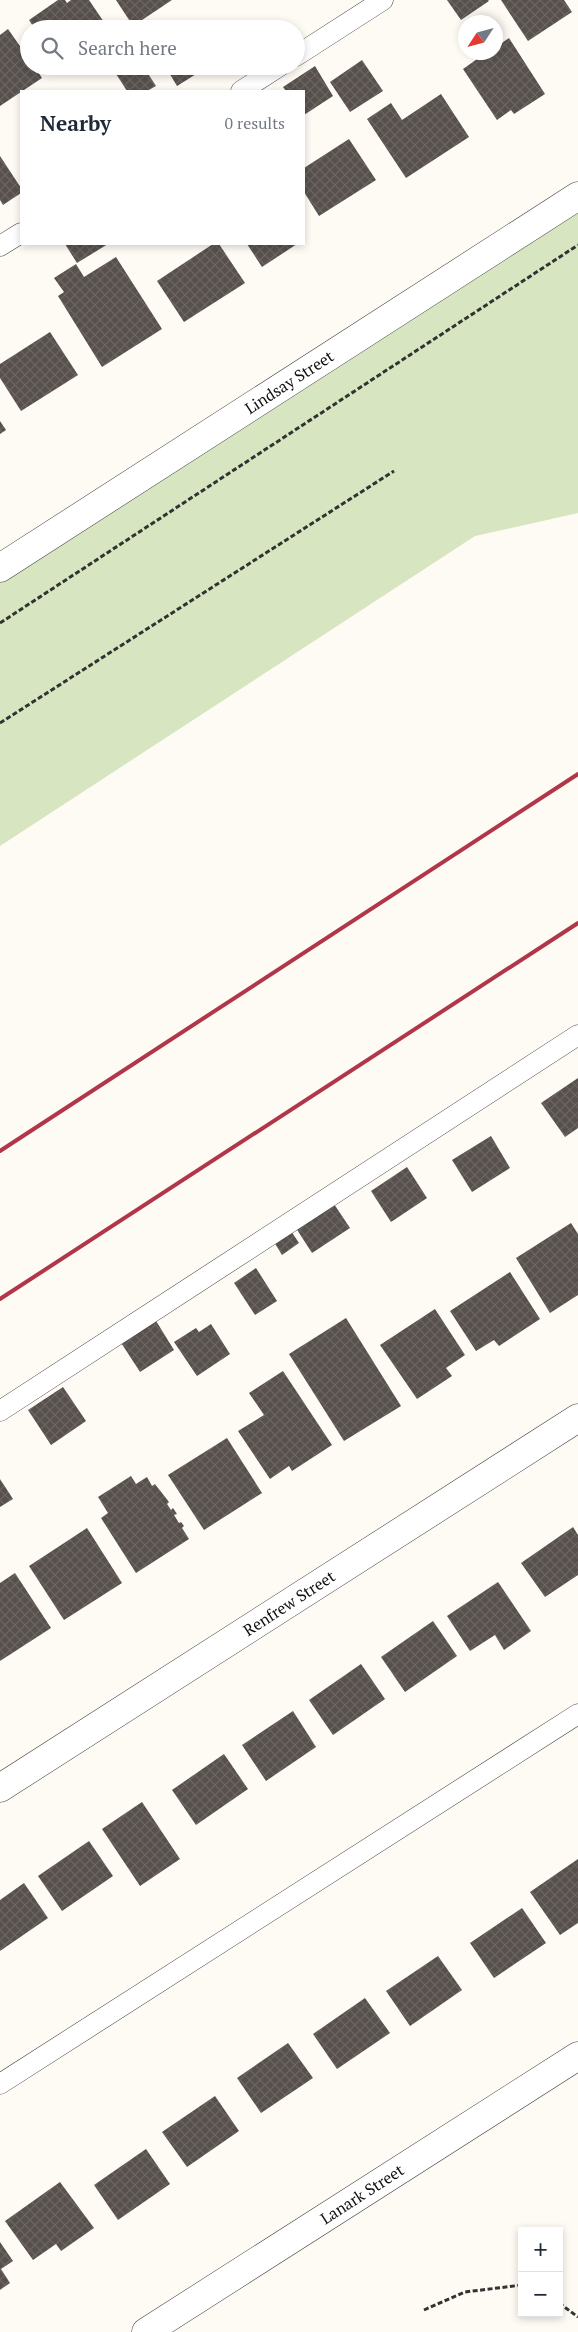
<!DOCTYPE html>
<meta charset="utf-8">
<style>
body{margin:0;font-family:"PT Serif",serif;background:#f6f6f7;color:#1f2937}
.controls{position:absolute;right:15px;bottom:15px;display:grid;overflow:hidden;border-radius:0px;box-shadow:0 2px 8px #0003}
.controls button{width:45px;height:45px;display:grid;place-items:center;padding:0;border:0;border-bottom:1px solid #e0e1e3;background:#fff;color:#1f2937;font:25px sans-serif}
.compass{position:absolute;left:458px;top:15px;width:45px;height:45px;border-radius:50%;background:#fff;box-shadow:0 2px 8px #0003;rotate:234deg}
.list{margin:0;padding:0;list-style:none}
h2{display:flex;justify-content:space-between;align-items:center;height:65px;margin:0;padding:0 20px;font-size:21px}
h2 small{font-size:16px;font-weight:400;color:#747a83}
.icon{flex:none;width:28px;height:28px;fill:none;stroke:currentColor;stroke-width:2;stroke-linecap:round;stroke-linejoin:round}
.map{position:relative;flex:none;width:578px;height:2332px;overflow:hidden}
.search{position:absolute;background:#fff;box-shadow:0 2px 8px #0003;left:20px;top:20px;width:285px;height:55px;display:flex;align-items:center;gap:12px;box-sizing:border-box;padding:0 18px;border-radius:28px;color:#747a83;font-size:19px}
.panel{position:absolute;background:#fff;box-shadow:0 2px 8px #0003;left:20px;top:90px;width:285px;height:155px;border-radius:0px}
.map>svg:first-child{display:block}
.grass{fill:#d7e5c0}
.building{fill:url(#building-cross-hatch)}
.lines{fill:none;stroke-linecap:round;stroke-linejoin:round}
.lane-casing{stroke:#434343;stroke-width:21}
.street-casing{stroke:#434343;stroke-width:29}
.path{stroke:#323232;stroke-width:3;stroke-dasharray:5 2.5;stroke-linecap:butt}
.lane{stroke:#fff;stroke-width:20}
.street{stroke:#fff;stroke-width:28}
.rail{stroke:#b0374a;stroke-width:4}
.labels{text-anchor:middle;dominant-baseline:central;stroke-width:5;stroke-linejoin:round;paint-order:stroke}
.street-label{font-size:16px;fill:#101010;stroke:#fff}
</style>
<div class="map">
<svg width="578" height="2332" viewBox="0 0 578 2332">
<defs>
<pattern id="building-cross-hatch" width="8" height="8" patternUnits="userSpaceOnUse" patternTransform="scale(1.25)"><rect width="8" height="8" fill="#57504d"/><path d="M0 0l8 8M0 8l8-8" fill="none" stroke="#6a6562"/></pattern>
</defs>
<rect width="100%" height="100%" fill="#fefaf4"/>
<!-- grass -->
<path class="grass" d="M578,197V513L475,536L0,846V568Z"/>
<!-- building -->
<g class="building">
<path d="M58,0H65L67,3L71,0H89L108,28L35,29L29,20Z"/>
<path d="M116,0H172L133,26Z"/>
<path d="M447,0H488L489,1L461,20Z"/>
<path d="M501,0H564L572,12L528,41Z"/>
<path d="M259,22L264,29H249Z"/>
<path d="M8,29L29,59V66H34L42,78L0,106V35Z"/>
<path d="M509,38L545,94L514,114L511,110L497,120L463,69L487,52H496V47Z"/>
<path d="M362,60L383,91L350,112L330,82Z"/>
<path d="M111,66H143L156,86L147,91H127Z"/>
<path d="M165,66H209L177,86Z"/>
<path d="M315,66L333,96L304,115V91H286L283,87Z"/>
<path d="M441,94L469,137L406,178L367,119L391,103L402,120Z"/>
<path d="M349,139L376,180L319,216L304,192V168Z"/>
<path d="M0,156L21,188V193L3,205L0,200Z"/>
<path d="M65,244H108L77,263Z"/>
<path d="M213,244H219L245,283L184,322L157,281Z"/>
<path d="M247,244H297L262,267Z"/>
<path d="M116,257L162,329L102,367L58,296L64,292L54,278L76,264L84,277Z"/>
<path d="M50,332L78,375L21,411L0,378V364Z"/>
<path d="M0,421L6,430L0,434Z"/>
<path d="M578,1078V1128L565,1137L541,1103Z"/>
<path d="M491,1136L510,1168L472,1192L452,1160Z"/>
<path d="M407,1167L427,1198L391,1222L371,1191Z"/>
<path d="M332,1201L350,1228L312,1253L294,1225Z"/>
<path d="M571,1223L578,1234V1295L550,1313L516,1258Z"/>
<path d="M291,1231L299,1243L282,1255L274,1242Z"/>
<path d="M256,1268L277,1301L255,1315L234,1283Z"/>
<path d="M510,1272L540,1319L499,1346L494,1340L476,1351L450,1311Z"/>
<path d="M435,1309L465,1355L446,1368L452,1376L417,1399L380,1345Z"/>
<path d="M153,1316L174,1350L140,1372L118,1338Z"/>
<path d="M346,1318L401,1406L344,1441L289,1354Z"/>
<path d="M211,1324L230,1354L197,1376L174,1342L196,1328L199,1332Z"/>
<path d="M283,1371L332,1445L292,1471L289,1466L270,1479L238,1431L264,1415L249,1393Z"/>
<path d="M63,1387L86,1421L51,1445L28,1410Z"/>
<path d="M227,1438L262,1493L204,1530L168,1475Z"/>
<path d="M131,1476L136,1484L147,1477L152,1486L155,1484L169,1502L167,1504L171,1510L173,1508L177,1514L174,1515L179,1523L181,1522L184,1526L182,1528L189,1539L136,1573L101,1518L108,1513L98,1497Z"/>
<path d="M0,1479L13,1499L0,1507Z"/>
<path d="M573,1527L578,1535V1575L545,1597L521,1563Z"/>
<path d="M87,1528L122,1583L64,1620L29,1566Z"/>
<path d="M15,1573L51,1628L0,1661V1583Z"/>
<path d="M498,1582L531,1631L504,1650L495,1635L470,1651L447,1616Z"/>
<path d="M433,1621L457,1656L405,1692L381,1657Z"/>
<path d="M361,1664L385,1699L333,1735L309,1700Z"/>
<path d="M293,1711L316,1747L266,1781L242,1745Z"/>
<path d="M224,1754L248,1789L196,1825L172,1790Z"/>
<path d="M142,1802L180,1859L140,1886L102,1829Z"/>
<path d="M89,1841L113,1876L62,1911L38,1876Z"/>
<path d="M578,1859V1923L560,1935L530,1892Z"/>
<path d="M24,1883L48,1918L0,1951V1900Z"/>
<path d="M522,1908L546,1943L494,1978L470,1943Z"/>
<path d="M438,1956L462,1990L410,2026L386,1991Z"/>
<path d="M365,1998L390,2033L337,2069L313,2034Z"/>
<path d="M288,2043L313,2078L261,2113L237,2078Z"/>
<path d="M215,2096L239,2131L187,2167L162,2132Z"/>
<path d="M146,2149L170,2184L118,2220L94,2185Z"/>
<path d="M60,2182L94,2228L61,2251L56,2244L33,2260L5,2221Z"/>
<path d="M0,2242L13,2261L1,2269L10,2283L0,2290Z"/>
</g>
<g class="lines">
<defs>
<g id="lane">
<path d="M296,56L383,0"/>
<path d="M241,91L280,66"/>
<path d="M0,246L21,233"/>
<path d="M0,1411L578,1035"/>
<path d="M0,2084L578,1714"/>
</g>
<g id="street">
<path d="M0,568L578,196"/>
<path d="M0,1788L578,1418"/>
<path d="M146,2332L578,2056"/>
</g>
</defs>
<!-- lane casing -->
<use href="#lane" class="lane-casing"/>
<!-- street casing -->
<use href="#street" class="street-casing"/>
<!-- path -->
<g class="path">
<path d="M0,623L578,245"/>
<path d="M0,723L394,471"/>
<path d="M559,2303L578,2317"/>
<path d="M424,2310L465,2292L522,2285"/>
</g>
<!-- lane -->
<use href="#lane" class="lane"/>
<!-- street -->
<use href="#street" class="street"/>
<!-- rail -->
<g class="rail">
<path d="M0,1151L578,774"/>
<path d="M0,1299L578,923"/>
</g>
</g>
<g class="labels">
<!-- street labels -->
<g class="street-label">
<text transform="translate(289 382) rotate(-33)">Lindsay Street</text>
<text transform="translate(289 1603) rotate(-33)">Renfrew Street</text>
<text transform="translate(362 2194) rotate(-33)">Lanark Street</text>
</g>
</g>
</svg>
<div class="controls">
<button>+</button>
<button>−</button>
</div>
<svg class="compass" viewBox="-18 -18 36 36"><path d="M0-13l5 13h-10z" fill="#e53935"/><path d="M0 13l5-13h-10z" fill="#747a83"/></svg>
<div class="search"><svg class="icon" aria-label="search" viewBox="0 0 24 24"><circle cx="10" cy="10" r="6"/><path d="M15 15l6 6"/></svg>Search here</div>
<section class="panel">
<h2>Nearby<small>0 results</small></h2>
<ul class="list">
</ul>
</section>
</div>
